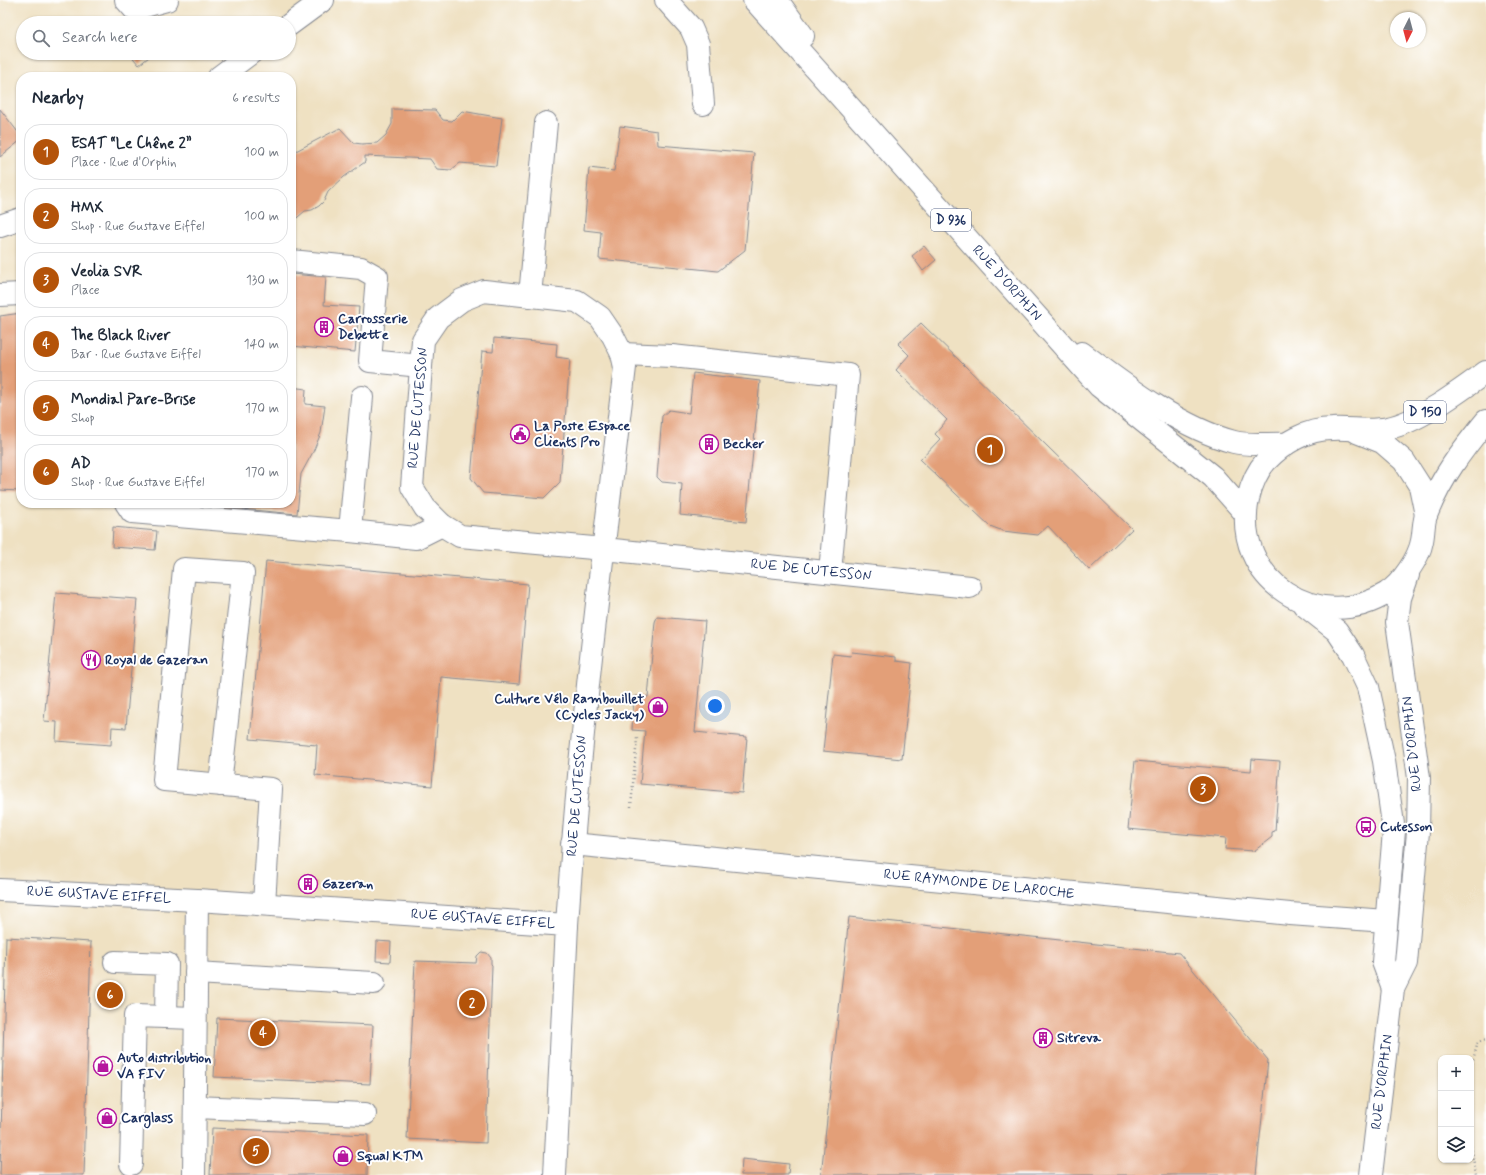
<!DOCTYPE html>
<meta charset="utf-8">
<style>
body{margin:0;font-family:Mynerve,sans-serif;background:#f6f6f7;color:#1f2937}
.controls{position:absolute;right:12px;bottom:12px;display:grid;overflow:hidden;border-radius:8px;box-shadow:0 1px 3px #0004}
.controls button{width:36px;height:36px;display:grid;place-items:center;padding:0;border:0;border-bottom:1px solid #e0e1e3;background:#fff;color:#1f2937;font:20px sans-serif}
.compass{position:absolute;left:1390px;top:12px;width:36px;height:36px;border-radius:50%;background:#fff;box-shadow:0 1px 3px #0004;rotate:186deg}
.you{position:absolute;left:715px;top:706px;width:14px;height:14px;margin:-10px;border:3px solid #fff;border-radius:50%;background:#1a73e8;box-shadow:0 0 0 6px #1a73e833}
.badge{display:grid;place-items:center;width:26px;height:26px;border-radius:50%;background:#b45309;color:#fff;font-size:13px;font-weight:700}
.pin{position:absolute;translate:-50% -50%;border:2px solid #fff;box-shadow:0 1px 4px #0006}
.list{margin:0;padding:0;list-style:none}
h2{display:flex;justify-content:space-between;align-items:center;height:52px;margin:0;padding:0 16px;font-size:17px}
h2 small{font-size:13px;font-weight:400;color:#747a83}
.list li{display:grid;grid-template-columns:26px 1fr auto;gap:12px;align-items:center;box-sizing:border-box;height:56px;margin:0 8px 8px;padding:0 8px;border:1px solid #e0e1e3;border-radius:16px}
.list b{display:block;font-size:15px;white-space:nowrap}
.list p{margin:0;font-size:13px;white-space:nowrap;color:#747a83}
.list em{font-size:13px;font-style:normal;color:#747a83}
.icon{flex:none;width:22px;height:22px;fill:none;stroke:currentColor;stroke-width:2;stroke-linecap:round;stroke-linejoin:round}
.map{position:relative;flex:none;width:1486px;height:1175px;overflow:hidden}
.search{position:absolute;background:#fff;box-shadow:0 1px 3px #0004;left:16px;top:16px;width:280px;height:44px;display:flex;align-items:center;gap:10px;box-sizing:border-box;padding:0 14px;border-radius:22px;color:#747a83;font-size:15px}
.panel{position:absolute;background:#fff;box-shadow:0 1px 3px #0004;left:16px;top:72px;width:280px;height:436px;border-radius:16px}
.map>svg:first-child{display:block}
.building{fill:#e39f78}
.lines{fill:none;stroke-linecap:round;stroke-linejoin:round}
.minor-casing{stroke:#858890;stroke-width:24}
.major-casing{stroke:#858890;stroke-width:24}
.path{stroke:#858890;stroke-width:2.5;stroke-dasharray:1 3;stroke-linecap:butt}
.minor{stroke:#fff;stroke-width:22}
.major{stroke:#fff;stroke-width:22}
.labels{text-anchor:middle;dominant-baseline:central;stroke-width:4;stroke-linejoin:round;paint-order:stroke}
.shield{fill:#fff;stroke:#5f6d8e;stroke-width:1}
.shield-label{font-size:13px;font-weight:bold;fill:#1b2f5e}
.street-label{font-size:14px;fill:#1b2f5e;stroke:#fff}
.poi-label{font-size:14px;font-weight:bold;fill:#1b2f5e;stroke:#fff;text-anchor:start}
</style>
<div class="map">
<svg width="1486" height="1175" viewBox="0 0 1486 1175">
<rect width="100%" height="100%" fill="#fff"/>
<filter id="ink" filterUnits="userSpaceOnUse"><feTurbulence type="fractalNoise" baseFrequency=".025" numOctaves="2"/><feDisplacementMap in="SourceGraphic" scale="8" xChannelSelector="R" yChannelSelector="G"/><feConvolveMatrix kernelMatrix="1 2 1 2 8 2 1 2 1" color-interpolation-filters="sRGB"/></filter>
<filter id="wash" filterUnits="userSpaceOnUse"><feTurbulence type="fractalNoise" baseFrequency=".012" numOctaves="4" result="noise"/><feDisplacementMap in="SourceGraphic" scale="16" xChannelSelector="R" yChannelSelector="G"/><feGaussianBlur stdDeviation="0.9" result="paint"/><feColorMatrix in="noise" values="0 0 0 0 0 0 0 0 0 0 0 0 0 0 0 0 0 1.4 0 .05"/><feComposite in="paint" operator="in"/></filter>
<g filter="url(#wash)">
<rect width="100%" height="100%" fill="#efe1c2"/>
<g id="blocks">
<!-- building -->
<g class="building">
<path d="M129,53H146L149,57L139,65Z"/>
<path d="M0,109L21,136V140L0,157Z"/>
<path d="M392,109L435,110L443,120L452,121L462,111L502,118L496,166L460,163L451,170L437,169L430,159L365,156V162L344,177L328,192L324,201L319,206L312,210L305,211L291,223L292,153L340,128L354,143L362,144L377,143L386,135L392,124Z"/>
<path d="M620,126L657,131L658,145L754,153L745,250L718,271L599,259L601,232L584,230L589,168L614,171Z"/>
<path d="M924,246L936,260L923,271L912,256Z"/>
<path d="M291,274L326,277L324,305L359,307L355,352L291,346Z"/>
<path d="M21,313L19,491L0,490V316Z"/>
<path d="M921,323L1132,529L1089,570L1048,526L1038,535L1003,531L990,526L920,460L940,439L935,434L947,420L896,370L909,355L898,344Z"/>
<path d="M494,338L557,344L556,357L570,359L560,482L544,498L483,493L471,478L482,351L493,352Z"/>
<path d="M693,373L760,381L746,522L680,515L682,484L662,482L657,477L662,416L669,410L689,413Z"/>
<path d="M291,387L306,389L305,404L325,406L321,433L313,452L301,474L297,514L183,504L291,503Z"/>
<path d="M113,527L157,531L155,550L112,547Z"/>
<path d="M266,561L528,584L519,684L441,677L432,786L315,775L317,745L250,739Z"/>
<path d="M56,593L137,599L126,728L112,727L111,745L56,741L57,722L44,721Z"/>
<path d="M657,617L705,621L695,732L747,737L742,793L640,784L645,731L632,730L634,696L648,697L655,622Z"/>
<path d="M852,652L896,657V661L912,663L902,759L823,751L833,654L851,656Z"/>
<path d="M1252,759L1280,761L1275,831L1272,832V837L1254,851L1225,849L1226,838L1128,829L1135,761L1251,771Z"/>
<path d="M300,881L316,882V888L300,887Z"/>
<path d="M849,917L1179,953L1268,1060L1256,1175H821Z"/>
<path d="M6,937L91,942L84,1175H0Z"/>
<path d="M377,941L391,942L390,962L376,961Z"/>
<path d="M481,952L487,953L491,958V964L492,965L486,1143L407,1139L415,961L476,963L477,956Z"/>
<path d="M217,1018L373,1025L370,1084L214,1077Z"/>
<path d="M212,1128L368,1135L367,1175H210Z"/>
<path d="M742,1159L789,1164L788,1175H741Z"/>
</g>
</g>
</g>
<g filter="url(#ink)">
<use href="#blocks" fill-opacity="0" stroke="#858890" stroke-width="1"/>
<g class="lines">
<defs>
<g id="minor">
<path d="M126,0L134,9L167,0"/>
<path d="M666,0L691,28L698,44L703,104"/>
<path d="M289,25L323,0"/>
<path d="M219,77L251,53"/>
<path d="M0,226L21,219"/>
<path d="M291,261L361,268L377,277L370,361L421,366"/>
<path d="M0,295L21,294"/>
<path d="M530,296L546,123"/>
<path d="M622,354L672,356L848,375L830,572"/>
<path d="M362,397L350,531L416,538L442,525"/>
<path d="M126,503L132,512L350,531"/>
<path d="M220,785L243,573L184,569L164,780L271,789L264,904"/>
<path d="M572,844L1290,914L1386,921"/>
<path d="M0,890L197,900L567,925L555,1175"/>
<path d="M567,925C579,738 603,553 625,367L622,354L613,336L600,317L577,301L484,291L462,300L438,318L423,340L412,487L425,508L442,525L460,536L604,549L970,587"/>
<path d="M115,962L167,964L166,1017"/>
<path d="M196,973L374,983"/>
<path d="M195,1107L365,1114"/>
<path d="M131,1164L135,1016L195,1018"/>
<path d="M194,1175L197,900"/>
</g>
<g id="major">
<path d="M754,0L1099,386L1213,477L1245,513"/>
<path d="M777,0L803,36"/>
<path d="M1082,353C1126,386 1181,428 1234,442C1248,446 1271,443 1286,444"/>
<path d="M1486,372C1461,390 1419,422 1388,428C1368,432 1351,428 1332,429C1307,429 1283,443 1266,461C1257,471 1251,486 1248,499C1231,579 1318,636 1387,593C1402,583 1419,558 1422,541C1424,532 1423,521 1427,513C1441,478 1462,450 1486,421"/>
<path d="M1357,432L1382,442L1404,461L1420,486L1426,515"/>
<path d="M1304,605L1337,631L1353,655L1368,687L1384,761L1394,831L1383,962L1393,989"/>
<path d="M1371,1175L1393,989L1406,963L1418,832L1419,778L1397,622L1400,598L1408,575"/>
</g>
</defs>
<!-- minor casing -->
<use href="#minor" class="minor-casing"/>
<!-- major casing -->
<use href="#major" class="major-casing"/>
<!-- path -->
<g class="path">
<path d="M631,807L637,738"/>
<path d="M1471,1067L1478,1042L1486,1040"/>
<path d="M1471,1146L1476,1175"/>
</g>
<!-- minor -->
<use href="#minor" class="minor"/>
<!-- major -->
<use href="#major" class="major"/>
</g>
</g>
<!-- icons -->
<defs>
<symbol id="building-ring" viewBox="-11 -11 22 22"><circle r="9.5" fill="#fff" stroke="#b5179e" stroke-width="1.5"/><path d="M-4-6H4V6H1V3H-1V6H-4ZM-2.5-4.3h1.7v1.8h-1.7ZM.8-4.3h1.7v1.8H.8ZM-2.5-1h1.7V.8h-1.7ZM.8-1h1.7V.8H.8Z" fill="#b5179e"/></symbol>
<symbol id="civic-ring" viewBox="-11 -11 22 22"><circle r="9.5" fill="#fff" stroke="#b5179e" stroke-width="1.5"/><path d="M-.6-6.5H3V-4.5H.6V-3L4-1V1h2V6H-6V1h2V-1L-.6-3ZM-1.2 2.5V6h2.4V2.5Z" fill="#b5179e"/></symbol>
<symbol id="restaurant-ring" viewBox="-11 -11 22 22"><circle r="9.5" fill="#fff" stroke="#b5179e" stroke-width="1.5"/><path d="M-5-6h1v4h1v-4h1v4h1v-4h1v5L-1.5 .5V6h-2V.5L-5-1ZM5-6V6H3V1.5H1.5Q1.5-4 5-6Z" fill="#b5179e"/></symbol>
<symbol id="shop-ring" viewBox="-11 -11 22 22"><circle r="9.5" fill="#fff" stroke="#b5179e" stroke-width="1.5"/><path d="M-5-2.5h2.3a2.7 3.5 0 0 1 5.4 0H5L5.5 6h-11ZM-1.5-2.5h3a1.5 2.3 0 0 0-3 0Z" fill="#b5179e"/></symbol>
<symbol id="bus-ring" viewBox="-11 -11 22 22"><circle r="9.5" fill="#fff" stroke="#b5179e" stroke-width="1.5"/><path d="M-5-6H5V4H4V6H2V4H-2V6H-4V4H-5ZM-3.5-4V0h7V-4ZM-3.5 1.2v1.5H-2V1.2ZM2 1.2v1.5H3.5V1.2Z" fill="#b5179e"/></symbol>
</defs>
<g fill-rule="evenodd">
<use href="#building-ring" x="313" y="316" width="22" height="22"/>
<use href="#civic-ring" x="509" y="423" width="22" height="22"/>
<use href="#building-ring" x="698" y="433" width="22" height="22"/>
<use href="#restaurant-ring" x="80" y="649" width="22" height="22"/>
<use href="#shop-ring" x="647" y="696" width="22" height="22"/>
<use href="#bus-ring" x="1355" y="816" width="22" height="22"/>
<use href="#building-ring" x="297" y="873" width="22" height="22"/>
<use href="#building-ring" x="1032" y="1027" width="22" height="22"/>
<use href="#shop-ring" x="92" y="1055" width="22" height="22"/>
<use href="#shop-ring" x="96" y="1107" width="22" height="22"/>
<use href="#shop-ring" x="332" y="1145" width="22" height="22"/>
</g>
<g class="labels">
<!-- shield labels -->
<g class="shield">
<rect x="931" y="209" width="40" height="22" rx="3"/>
<rect x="1404" y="401" width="42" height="22" rx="3"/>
</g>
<g class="shield-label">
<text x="951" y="220">D 936</text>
<text x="1425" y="412">D 150</text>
</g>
<!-- street labels -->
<g class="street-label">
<text transform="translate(1007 283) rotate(48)">RUE D'ORPHIN</text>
<text transform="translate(418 408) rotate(-85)">RUE DE CUTESSON</text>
<text transform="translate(811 570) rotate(6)">RUE DE CUTESSON</text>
<text transform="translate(1412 744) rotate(-96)">RUE D'ORPHIN</text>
<text transform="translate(577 796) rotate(-85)">RUE DE CUTESSON</text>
<text transform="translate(979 884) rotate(6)">RUE RAYMONDE DE LAROCHE</text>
<text transform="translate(99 895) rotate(3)">RUE GUSTAVE EIFFEL</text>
<text transform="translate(483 919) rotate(4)">RUE GUSTAVE EIFFEL</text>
<text transform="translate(1382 1082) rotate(-83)">RUE D'ORPHIN</text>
</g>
<!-- poi labels -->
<g class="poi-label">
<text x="338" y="319">Carrosserie<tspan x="338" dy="16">Debette</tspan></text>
<text x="534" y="426">La Poste Espace<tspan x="534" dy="16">Clients Pro</tspan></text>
<text x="723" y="444">Becker</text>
<text x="105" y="660">Royal de Gazeran</text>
<text x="644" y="699" text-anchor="end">Culture Vélo Rambouillet<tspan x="644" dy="16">(Cycles Jacky)</tspan></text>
<text x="1380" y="827">Cutesson</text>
<text x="322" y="884">Gazeran</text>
<text x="1057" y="1038">Sitreva</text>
<text x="117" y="1058">Auto distribution<tspan x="117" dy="16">VA FIV</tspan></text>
<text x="121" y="1118">Carglass</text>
<text x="357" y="1156">Squal KTM</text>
</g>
</g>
</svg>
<div class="controls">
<button>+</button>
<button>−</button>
<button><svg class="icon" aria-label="layers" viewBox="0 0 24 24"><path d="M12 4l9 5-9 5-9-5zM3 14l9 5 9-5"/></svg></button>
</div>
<svg class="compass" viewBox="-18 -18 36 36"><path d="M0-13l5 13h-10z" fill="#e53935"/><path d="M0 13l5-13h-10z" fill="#747a83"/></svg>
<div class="you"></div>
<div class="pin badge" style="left:990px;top:450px">1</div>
<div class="pin badge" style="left:472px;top:1003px">2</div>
<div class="pin badge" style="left:1203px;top:789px">3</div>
<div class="pin badge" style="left:263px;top:1033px">4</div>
<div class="pin badge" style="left:256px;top:1151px">5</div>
<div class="pin badge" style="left:110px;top:995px">6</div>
<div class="search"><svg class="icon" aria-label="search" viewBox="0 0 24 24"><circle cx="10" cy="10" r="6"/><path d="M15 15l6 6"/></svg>Search here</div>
<section class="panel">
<h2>Nearby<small>6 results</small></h2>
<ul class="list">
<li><span class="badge">1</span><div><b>ESAT “Le Chêne 2”</b><p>Place · Rue d'Orphin</p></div><em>100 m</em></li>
<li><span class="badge">2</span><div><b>HMX</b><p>Shop · Rue Gustave Eiffel</p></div><em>100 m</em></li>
<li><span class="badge">3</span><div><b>Veolia SVR</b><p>Place</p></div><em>130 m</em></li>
<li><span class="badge">4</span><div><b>The Black River</b><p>Bar · Rue Gustave Eiffel</p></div><em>140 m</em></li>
<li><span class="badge">5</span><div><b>Mondial Pare-Brise</b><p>Shop</p></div><em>170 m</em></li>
<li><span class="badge">6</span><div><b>AD</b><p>Shop · Rue Gustave Eiffel</p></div><em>170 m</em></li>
</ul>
</section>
</div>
